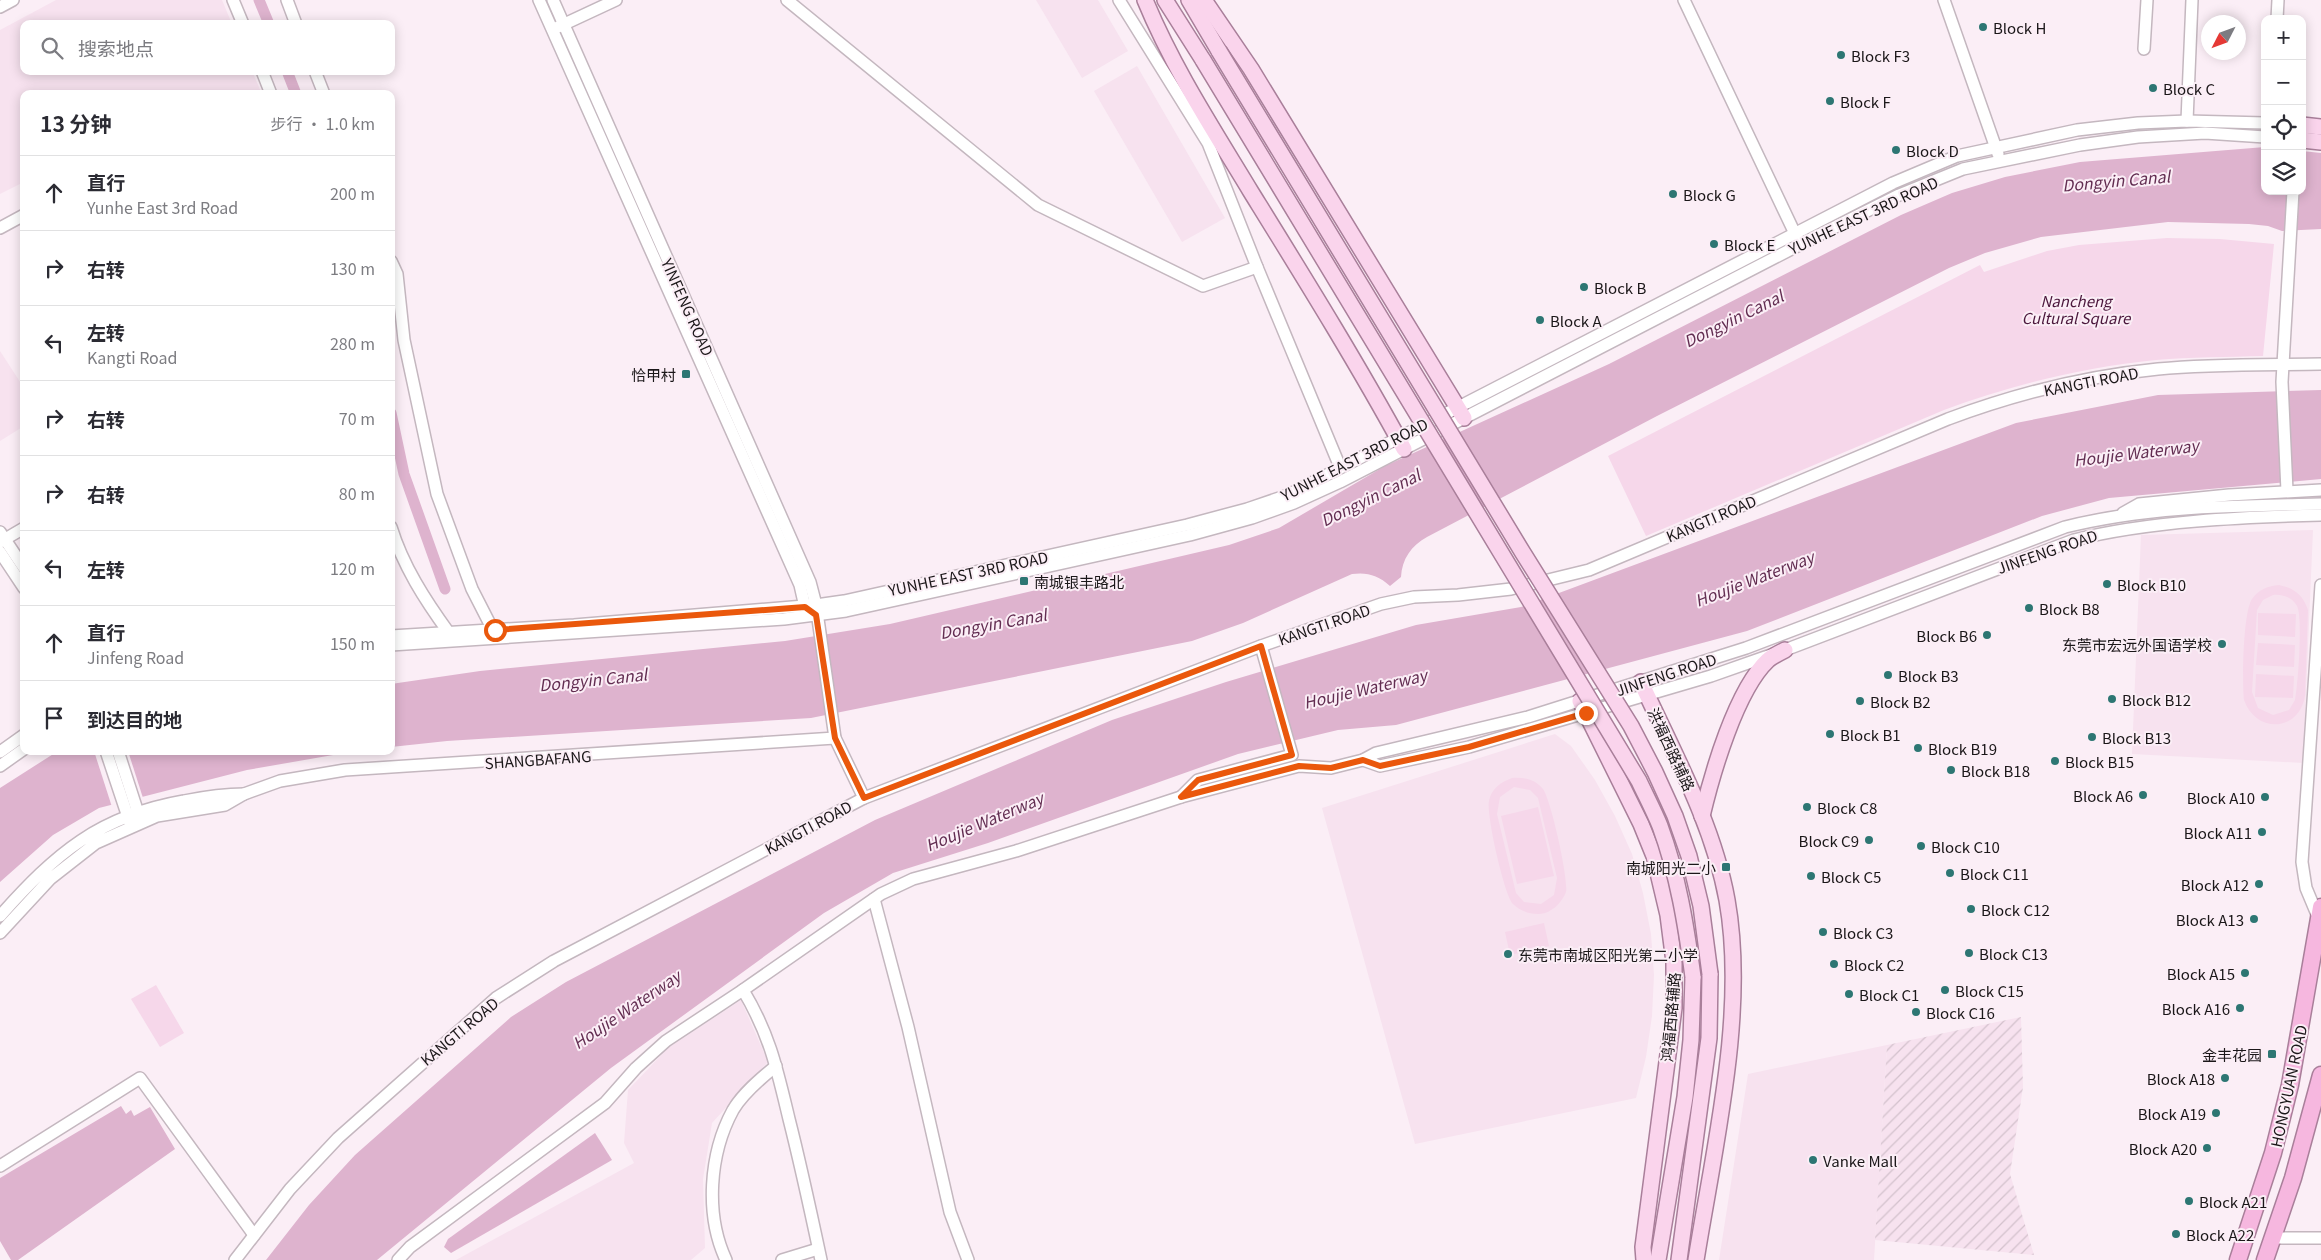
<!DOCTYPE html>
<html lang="zh">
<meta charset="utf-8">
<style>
body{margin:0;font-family:Georgia,"Noto Sans SC",serif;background:#f2f2f3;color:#2b2b33}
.controls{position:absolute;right:15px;top:15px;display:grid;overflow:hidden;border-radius:10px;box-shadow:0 2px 12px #0003}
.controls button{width:45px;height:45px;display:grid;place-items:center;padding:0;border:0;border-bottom:1px solid #e1e1e2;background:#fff;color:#2b2b33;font:25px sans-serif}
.compass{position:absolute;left:2201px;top:15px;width:45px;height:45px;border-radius:50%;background:#fff;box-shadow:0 2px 12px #0003;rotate:228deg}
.stop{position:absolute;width:15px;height:15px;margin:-11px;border:4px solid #ea580c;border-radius:50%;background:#fff}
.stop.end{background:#ea580c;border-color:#fff;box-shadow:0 1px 5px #0008}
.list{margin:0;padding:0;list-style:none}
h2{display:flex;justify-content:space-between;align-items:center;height:65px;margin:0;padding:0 20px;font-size:21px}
h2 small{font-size:16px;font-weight:400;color:#7c7c81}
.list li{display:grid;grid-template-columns:32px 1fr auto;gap:15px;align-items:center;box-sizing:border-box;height:75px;padding:0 20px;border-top:1px solid #e1e1e2}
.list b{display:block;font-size:19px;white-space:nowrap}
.list p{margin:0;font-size:16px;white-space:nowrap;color:#7c7c81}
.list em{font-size:16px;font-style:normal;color:#7c7c81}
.icon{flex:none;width:28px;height:28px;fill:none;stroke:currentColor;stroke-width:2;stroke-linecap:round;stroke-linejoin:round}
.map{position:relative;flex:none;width:2321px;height:1260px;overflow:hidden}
.search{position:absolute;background:#fff;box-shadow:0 2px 12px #0003;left:20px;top:20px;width:375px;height:55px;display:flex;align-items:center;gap:12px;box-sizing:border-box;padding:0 18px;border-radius:10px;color:#7c7c81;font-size:19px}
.panel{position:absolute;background:#fff;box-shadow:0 2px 12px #0003;left:20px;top:90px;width:375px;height:665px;border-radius:10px}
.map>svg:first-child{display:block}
.built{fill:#f7e2ef}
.industrial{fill:url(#industrial-furrows)}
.park{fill:#f6d7ea;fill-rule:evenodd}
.water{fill:#deb3ce}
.pier{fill:#fbeef6}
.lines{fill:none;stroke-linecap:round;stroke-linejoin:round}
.canal{stroke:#deb3ce;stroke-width:11}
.minor-casing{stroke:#c4b7bf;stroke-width:14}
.major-casing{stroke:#a97f9a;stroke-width:18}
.highway-casing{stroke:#a97f9a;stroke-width:19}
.minor{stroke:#fff;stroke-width:11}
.major{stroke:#fad4ec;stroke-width:15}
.highway{stroke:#f6b7df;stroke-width:16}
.major-bridge-casing{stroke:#a97f9a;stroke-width:18;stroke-linecap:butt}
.major-bridge{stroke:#fad4ec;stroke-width:15}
.route{stroke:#ea580c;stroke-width:6}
.poi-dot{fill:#2d7673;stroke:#fbeef6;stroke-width:2}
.labels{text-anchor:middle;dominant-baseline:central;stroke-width:4;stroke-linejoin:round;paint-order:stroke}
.poi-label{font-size:15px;fill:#1b1719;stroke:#fbeef6;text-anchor:start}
.street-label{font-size:15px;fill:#1b1719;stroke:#fbeef6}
.park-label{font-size:15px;font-style:italic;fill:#4b173c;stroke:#fbeef6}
.water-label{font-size:16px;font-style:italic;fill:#622d51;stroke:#fbeef6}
</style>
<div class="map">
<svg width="2321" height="1260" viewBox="0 0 2321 1260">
<defs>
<pattern id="industrial-furrows" width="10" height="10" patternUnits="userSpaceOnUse" patternTransform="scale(1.25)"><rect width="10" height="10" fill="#f7e2ef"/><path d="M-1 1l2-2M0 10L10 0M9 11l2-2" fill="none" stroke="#d3c1cc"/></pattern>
</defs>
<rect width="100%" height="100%" fill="#fbeef6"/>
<!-- built -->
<g class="built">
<path d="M56,0H222L232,24H24V71H252L262,94H24V182L0,194V30Z"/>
<path d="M1036,0H1098L1128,51L1082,78Z"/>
<path d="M1137,66L1225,218L1182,242L1094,91Z"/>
<path d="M0,351L24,388V426L0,441Z"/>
<path d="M2313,530L2303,763L2132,754L2141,535Z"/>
<path d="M1555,734L1571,746L1595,780L1615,816L1632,854L1643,893L1651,934L1654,975L1652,1016L1646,1057L1636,1098L1415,1144L1322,808Z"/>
<path d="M741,1000L768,1062L712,1123L703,1179L705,1248L691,1260H456L634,1163L624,1143L628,1090L668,1048Z"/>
<path d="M1887,1045L1874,1260H1719L1748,1074Z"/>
</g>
<!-- industrial -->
<path class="industrial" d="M2021,1017L2023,1087L2010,1174L2034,1255L1875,1240L1887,1045Z"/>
<!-- park -->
<g class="park">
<path d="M2167,238L2220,239L2274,244L2263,356C2227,357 2191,357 2156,360C2084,367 2012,385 1944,410L1646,536L1608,456L1980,265L1984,272L2047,251L2079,245Z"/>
<path d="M2279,585C2294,588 2303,595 2308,610L2305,696C2299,732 2256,734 2244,700C2242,682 2243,612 2252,599C2259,589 2268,586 2279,585ZM2273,595C2282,594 2292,597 2297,606C2303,617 2298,685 2295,700L2289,710L2273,715L2258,708L2252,692L2257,610L2263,600Z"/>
<path d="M2258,613L2296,614L2295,637L2258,635Z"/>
<path d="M2258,643L2295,645L2294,667L2256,665Z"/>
<path d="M2256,674L2294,676L2293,698L2255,697Z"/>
<path d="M1512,778C1524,777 1535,779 1543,789C1551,800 1569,880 1566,892C1562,902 1554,910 1545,913C1534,916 1521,912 1513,904C1504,894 1486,814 1489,801C1491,789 1501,782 1512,778ZM1514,787L1530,790L1538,798L1557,878L1554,895L1541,904L1524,902L1516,893L1497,814L1500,797Z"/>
<path d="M1538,807L1554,876L1517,884L1501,816Z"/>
<path d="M1544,923L1549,946L1510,955L1505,932Z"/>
<path d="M156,985L184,1033L160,1047L131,999Z"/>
</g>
<!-- water -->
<g class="water">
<path d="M2265,147V191H2302V151L2321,153V229L2282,231L2268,226L2249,224L2168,222L2041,237L1985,253L1949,268L1657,416L1427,537C1411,546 1402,559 1401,577L1390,586C1378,575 1367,572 1352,574L1243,623L1192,641L811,718L447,741L391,747V684L480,671L785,641L890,624L1229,545L1279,528L1385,466L1609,364L1901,215L1952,193L2005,177L2080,162Z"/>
<path d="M2321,390V479L2109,498L2042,516L1747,631L1396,725L1338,730L1238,754L988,843L893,873L824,913L611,1068L377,1260H266L309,1205L355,1155L511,1017L566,982L875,820L1112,720L1226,682L1416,625L1521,607L2016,423L2158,395Z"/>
<path d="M58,751H356L247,770L99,808L53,835L0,882V788Z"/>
<path d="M121,1106L126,1114L131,1110L134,1116L150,1107L175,1149L18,1260H11L0,1241V1178Z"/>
<path d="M595,1133L612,1160L451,1253L444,1247L448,1239Z"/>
</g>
<!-- pier -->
<path class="pier" d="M94,751H128L143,798L112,807Z"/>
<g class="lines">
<!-- canal -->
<g class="canal">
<path d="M259,0L269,24"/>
<path d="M287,71L296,94"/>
<path d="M391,413L404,474L445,589"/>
</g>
<defs>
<g id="minor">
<path d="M233,0L243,24"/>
<path d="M287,0L296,24"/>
<path d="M539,0L800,585L805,607"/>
<path d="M553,0L810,582L816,605L835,738L864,798"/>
<path d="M787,0L1038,205L1203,286L1257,267"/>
<path d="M1119,0L1208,143L1257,267L1340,467"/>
<path d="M1684,0L1798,240"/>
<path d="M1944,0L1998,154"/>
<path d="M0,7L13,0"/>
<path d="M2277,19L2278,0"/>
<path d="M558,27L616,0"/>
<path d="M2144,49L2147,0"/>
<path d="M262,71L271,94"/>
<path d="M315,71L324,94"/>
<path d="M2187,121L2192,0"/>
<path d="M0,228L24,215"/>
<path d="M391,261L397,274L404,340L437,494L472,589L495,634"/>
<path d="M2287,491L2282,382L2293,191"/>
<path d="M2123,513L2139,504L2229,495L2321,490"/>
<path d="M391,527C403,566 425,600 449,633"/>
<path d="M0,532L24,568"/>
<path d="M0,542L24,528"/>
<path d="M0,552L24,588"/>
<path d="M391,636L574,625L816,605L844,601L1187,525L1247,509L1288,495L1893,183L1957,156L2077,130L2138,123L2187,121L2265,123"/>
<path d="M391,645L784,619L846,611L1190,535L1252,518L1294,503L1340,482L1807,241L1899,195L1963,169L2080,145L2138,137L2205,133L2265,137"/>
<path d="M106,751L130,823"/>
<path d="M118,751L140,819"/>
<path d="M0,752L24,735"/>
<path d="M1363,760L1380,766L1469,747L1711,676L1785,650L2074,540C2149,521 2243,517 2321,515"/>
<path d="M0,766L24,749"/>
<path d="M244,794L280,781L345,770L835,738"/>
<path d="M1181,797L1198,780L1292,755L1261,646"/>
<path d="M874,899L908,1027L950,1212L968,1260"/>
<path d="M0,916C56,853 99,816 184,801C204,797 223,794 244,794L225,805L157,816L96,843L50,879L0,933"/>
<path d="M2319,919L2306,888L2302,862L2321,585"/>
<path d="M743,990C770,1035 777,1069 789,1119C801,1166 811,1213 821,1260"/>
<path d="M0,1166L140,1078L254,1235"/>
<path d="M2274,1238H2321"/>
<path d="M235,1260L290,1189L338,1138L496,998L554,961L864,798L1261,646L1381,604L1414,597L1458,595L1511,589L1589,570L1948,419C2015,394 2086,376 2158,369C2212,364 2267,365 2321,364"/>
<path d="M398,1260L410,1247L605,1103L636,1068L666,1041L743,990L881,894L913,879L1016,851L1181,797L1299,766L1331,768L1363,760L1376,753L1528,717L1746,648L2065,527C2149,506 2235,506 2321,504"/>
<path d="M726,1260C705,1215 709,1154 733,1110C743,1093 761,1078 776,1066"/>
<path d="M782,1260L818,1249"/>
</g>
<g id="major">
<path d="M1145,0C1173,68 1213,129 1251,192C1303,276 1356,361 1404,449"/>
<path d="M1165,0L1203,60"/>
<path d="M1189,0L1219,51"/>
<path d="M1204,0L1251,69L1464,418"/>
<path d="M2302,125L2321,127"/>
<path d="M2302,140L2321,142"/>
<path d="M1641,682C1673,752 1713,823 1727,900C1747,1012 1714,1147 1696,1260"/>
<path d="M1580,701L1641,824L1654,856L1668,915L1674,962V1008L1643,1247L1644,1260"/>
<path d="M1702,816C1712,774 1736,690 1768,660C1773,656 1779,653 1785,650"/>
<path d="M1658,1260L1685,1097L1691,1040L1693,977"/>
<path d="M1679,1260L1709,1038L1710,974"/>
</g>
<g id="highway">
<path d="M2238,1260L2273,1153L2290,1085L2321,907"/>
<path d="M2265,1260L2293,1178L2321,1075"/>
</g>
</defs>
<!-- minor casing -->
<use href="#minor" class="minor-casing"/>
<!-- major casing -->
<use href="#major" class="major-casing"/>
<!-- highway casing -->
<use href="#highway" class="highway-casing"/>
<!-- minor -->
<use href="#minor" class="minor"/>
<!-- major -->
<use href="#major" class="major"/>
<!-- highway -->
<use href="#highway" class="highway"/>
<defs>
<g id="major-bridge">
<path d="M1219,51L1523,553L1631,726L1655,772L1675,816L1689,856L1701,906L1710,974"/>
<path d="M1203,60L1639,781C1646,796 1654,811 1660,826C1678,875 1686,925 1693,977"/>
</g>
</defs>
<!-- major-bridge casing -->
<use href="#major-bridge" class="major-bridge-casing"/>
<!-- major-bridge -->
<use href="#major-bridge" class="major-bridge"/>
</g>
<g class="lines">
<!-- route -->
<path class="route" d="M495,630L805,607L816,615L835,738L864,798L1261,646L1292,755L1198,780L1181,797L1299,766L1331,768L1363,760L1380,766L1469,747L1586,713"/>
</g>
<!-- markers -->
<g class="poi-dot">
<circle cx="1983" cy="27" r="5"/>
<circle cx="1841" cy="55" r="5"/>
<circle cx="2153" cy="88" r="5"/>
<circle cx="1830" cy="101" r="5"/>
<circle cx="1896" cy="150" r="5"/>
<circle cx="1673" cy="194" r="5"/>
<circle cx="1714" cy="244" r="5"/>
<circle cx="1584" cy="287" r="5"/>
<circle cx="1540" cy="320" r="5"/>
<rect x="681" y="369" width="10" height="10" rx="2.5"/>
<rect x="1019" y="576" width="10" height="10" rx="2.5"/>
<circle cx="2107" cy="584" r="5"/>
<circle cx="2029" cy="608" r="5"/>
<circle cx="1987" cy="635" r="5"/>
<circle cx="2222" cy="644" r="5"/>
<circle cx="1888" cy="675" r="5"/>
<circle cx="2112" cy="699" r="5"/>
<circle cx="1860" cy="701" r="5"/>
<circle cx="1830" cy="734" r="5"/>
<circle cx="2092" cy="737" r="5"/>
<circle cx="1918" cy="748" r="5"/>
<circle cx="2055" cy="761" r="5"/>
<circle cx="1951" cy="770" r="5"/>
<circle cx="2143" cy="795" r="5"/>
<circle cx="2265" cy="797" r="5"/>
<circle cx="1807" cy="807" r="5"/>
<circle cx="2262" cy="832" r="5"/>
<circle cx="1869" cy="840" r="5"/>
<circle cx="1921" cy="846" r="5"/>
<rect x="1721" y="862" width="10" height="10" rx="2.5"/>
<circle cx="1950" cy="873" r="5"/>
<circle cx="1811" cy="876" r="5"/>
<circle cx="2259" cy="884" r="5"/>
<circle cx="1971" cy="909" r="5"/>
<circle cx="2254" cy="919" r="5"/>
<circle cx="1823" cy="932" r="5"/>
<circle cx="1969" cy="953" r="5"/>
<circle cx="1508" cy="954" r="5"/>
<circle cx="1834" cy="964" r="5"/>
<circle cx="2245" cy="973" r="5"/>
<circle cx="1945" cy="990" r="5"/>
<circle cx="1849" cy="994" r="5"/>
<circle cx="2240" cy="1008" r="5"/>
<circle cx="1916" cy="1012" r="5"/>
<rect x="2267" y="1049" width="10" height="10" rx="2.5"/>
<circle cx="2225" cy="1078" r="5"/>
<circle cx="2216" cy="1113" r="5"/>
<circle cx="2207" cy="1148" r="5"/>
<circle cx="1813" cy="1160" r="5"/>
<circle cx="2189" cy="1201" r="5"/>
<circle cx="2176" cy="1234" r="5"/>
</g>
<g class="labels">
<!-- poi labels -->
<g class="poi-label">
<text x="1993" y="27">Block H</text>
<text x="1851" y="55">Block F3</text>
<text x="2163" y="88">Block C</text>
<text x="1840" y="101">Block F</text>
<text x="1906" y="150">Block D</text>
<text x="1683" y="194">Block G</text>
<text x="1724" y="244">Block E</text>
<text x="1594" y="287">Block B</text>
<text x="1550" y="320">Block A</text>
<text x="676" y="374" text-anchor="end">恰甲村</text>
<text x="1034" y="581">南城银丰路北</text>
<text x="2117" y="584">Block B10</text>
<text x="2039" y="608">Block B8</text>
<text x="1977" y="635" text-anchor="end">Block B6</text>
<text x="2212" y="644" text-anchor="end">东莞市宏远外国语学校</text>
<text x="1898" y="675">Block B3</text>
<text x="2122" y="699">Block B12</text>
<text x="1870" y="701">Block B2</text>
<text x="1840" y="734">Block B1</text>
<text x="2102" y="737">Block B13</text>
<text x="1928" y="748">Block B19</text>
<text x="2065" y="761">Block B15</text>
<text x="1961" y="770">Block B18</text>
<text x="2133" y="795" text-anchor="end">Block A6</text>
<text x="2255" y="797" text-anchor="end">Block A10</text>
<text x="1817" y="807">Block C8</text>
<text x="2252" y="832" text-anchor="end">Block A11</text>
<text x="1859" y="840" text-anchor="end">Block C9</text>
<text x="1931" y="846">Block C10</text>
<text x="1716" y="867" text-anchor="end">南城阳光二小</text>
<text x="1960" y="873">Block C11</text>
<text x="1821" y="876">Block C5</text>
<text x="2249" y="884" text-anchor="end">Block A12</text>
<text x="1981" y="909">Block C12</text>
<text x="2244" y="919" text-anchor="end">Block A13</text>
<text x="1833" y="932">Block C3</text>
<text x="1979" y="953">Block C13</text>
<text x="1518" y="954">东莞市南城区阳光第二小学</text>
<text x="1844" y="964">Block C2</text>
<text x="2235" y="973" text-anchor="end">Block A15</text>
<text x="1955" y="990">Block C15</text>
<text x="1859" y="994">Block C1</text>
<text x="2230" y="1008" text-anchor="end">Block A16</text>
<text x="1926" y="1012">Block C16</text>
<text x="2262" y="1054" text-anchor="end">金丰花园</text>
<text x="2215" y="1078" text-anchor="end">Block A18</text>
<text x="2206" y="1113" text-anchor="end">Block A19</text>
<text x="2197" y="1148" text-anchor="end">Block A20</text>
<text x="1823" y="1160">Vanke Mall</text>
<text x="2199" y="1201">Block A21</text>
<text x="2186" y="1234">Block A22</text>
</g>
<!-- street labels -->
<g class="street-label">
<text transform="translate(1863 215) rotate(-25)">YUNHE EAST 3RD ROAD</text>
<text transform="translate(688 307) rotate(66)">YINFENG ROAD</text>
<text transform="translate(2091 381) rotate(-11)">KANGTI ROAD</text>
<text transform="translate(1354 459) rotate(-27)">YUNHE EAST 3RD ROAD</text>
<text transform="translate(1711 518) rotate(-23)">KANGTI ROAD</text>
<text transform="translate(2047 551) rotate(-19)">JINFENG ROAD</text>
<text transform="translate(968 573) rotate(-12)">YUNHE EAST 3RD ROAD</text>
<text transform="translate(1324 624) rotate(-19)">KANGTI ROAD</text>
<text transform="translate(1666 674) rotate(-18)">JINFENG ROAD</text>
<text transform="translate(1672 749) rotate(65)">洪福西路辅路</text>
<text transform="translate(538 759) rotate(-4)">SHANGBAFANG</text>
<text transform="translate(808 827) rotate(-28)">KANGTI ROAD</text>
<text transform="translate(1670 1017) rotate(-85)">鸿福西路辅路</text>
<text transform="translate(459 1031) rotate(-40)">KANGTI ROAD</text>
<text transform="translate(2288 1086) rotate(-78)">HONGYUAN ROAD</text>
</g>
<!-- park labels -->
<g class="park-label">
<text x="2076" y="300">Nancheng<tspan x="2076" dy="17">Cultural Square</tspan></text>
</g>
<!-- water labels -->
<g class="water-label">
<text transform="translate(2116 180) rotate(-5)">Dongyin Canal</text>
<text transform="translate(1733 318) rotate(-26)">Dongyin Canal</text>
<text transform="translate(2136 452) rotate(-7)">Houjie Waterway</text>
<text transform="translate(1370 497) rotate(-26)">Dongyin Canal</text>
<text transform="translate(1754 578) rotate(-21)">Houjie Waterway</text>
<text transform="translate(993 623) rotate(-10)">Dongyin Canal</text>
<text transform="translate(593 679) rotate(-6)">Dongyin Canal</text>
<text transform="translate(1365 688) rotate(-13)">Houjie Waterway</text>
<text transform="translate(984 821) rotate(-23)">Houjie Waterway</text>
<text transform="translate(626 1009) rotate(-34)">Houjie Waterway</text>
</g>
</g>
</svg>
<div class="controls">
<button>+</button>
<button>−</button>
<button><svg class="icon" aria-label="locate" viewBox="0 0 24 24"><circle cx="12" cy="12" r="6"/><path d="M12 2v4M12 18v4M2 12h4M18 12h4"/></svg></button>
<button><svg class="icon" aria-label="layers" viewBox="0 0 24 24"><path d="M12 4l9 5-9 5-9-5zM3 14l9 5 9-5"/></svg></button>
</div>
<svg class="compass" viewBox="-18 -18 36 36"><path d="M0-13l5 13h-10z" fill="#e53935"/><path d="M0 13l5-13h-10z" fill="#7c7c81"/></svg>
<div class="stop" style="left:495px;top:630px"></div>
<div class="stop end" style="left:1586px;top:713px"></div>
<div class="search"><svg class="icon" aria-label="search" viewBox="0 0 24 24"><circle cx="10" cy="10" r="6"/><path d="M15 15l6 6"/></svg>搜索地点</div>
<section class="panel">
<h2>13 分钟<small>步行 · 1.0 km</small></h2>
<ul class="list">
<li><svg class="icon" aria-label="ahead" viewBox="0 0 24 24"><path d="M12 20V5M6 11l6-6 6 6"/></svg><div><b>直行</b><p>Yunhe East 3rd Road</p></div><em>200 m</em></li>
<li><svg class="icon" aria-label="right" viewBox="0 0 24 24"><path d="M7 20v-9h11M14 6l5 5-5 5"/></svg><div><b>右转</b></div><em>130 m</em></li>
<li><svg class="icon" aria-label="left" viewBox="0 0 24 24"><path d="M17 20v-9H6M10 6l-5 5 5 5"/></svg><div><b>左转</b><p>Kangti Road</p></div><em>280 m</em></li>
<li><svg class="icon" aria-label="right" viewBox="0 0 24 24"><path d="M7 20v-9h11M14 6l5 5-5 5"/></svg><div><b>右转</b></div><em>70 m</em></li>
<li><svg class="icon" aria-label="right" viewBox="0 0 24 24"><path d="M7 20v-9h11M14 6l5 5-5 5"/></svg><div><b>右转</b></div><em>80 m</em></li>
<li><svg class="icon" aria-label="left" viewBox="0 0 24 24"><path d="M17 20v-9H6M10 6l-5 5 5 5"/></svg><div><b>左转</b></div><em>120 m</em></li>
<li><svg class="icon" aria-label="ahead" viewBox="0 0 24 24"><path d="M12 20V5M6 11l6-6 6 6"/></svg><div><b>直行</b><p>Jinfeng Road</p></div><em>150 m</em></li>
<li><svg class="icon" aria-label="arrive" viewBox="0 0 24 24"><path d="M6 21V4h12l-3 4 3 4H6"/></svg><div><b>到达目的地</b></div></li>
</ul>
</section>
</div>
